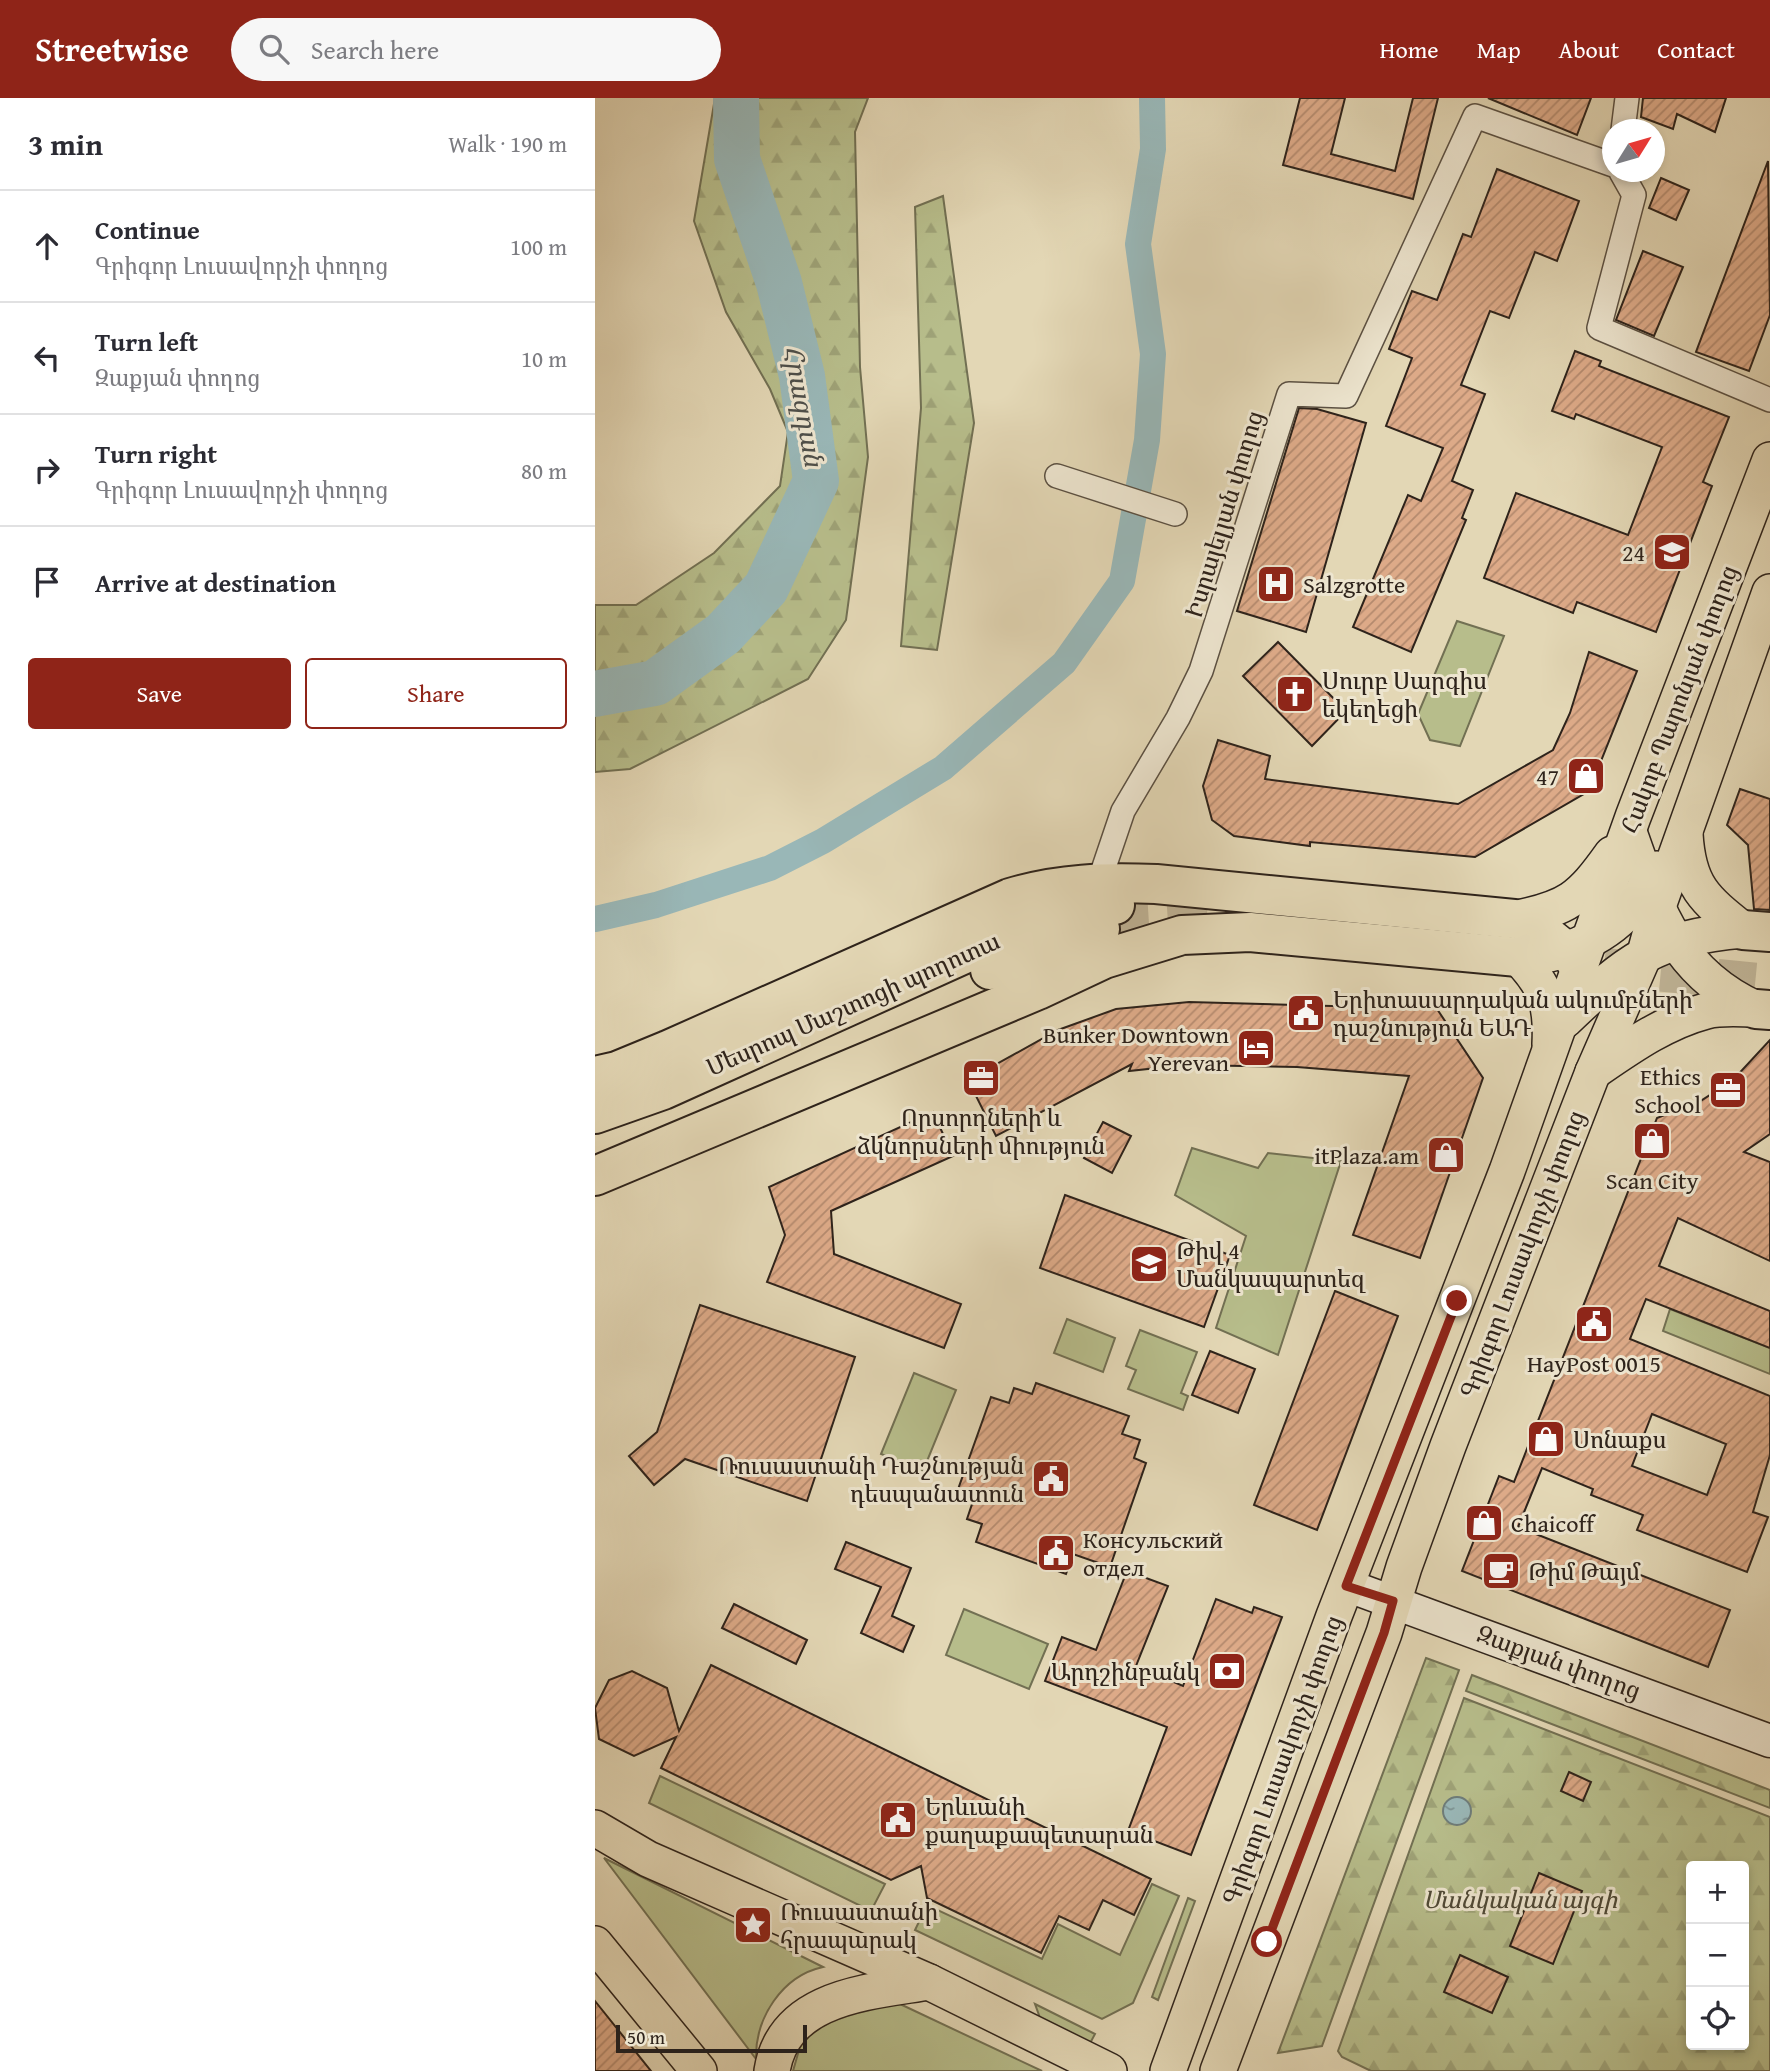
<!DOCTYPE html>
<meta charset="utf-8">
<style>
body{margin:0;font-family:"Gentium Book Plus","Noto Serif Armenian",serif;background:#f7f7f7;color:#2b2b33}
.controls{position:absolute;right:21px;bottom:21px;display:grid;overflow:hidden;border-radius:7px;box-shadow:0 4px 10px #0003}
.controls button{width:63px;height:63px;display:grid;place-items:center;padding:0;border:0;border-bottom:2px solid #e1e1e2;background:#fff;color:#2b2b33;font:35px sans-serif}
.compass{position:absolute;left:1007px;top:21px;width:63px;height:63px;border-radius:50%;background:#fff;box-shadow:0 4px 10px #0003;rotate:53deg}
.scale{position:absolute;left:21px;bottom:18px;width:191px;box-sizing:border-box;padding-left:7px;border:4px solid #2e231b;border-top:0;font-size:19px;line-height:24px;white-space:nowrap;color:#2e231b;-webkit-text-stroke:5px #ede5cf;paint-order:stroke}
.stop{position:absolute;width:21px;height:21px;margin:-16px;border:5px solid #8f2418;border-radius:50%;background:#fff}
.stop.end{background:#8f2418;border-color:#fff;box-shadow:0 2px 7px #0008}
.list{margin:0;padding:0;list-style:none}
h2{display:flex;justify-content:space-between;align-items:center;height:91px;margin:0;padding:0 28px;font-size:30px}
h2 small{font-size:23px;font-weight:400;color:#7c7c81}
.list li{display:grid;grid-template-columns:46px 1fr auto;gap:21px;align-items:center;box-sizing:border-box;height:112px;padding:0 28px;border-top:2px solid #e1e1e2}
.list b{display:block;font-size:26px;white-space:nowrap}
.list p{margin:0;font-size:23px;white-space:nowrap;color:#7c7c81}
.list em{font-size:23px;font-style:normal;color:#7c7c81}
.actions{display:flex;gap:14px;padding:21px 28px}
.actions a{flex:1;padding:16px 0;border:2px solid #8f2418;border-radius:7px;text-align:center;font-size:24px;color:#8f2418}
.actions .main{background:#8f2418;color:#fff}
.icon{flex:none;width:38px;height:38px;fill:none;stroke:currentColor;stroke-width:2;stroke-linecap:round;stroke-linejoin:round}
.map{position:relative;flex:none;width:1175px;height:1973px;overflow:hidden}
header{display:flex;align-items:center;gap:42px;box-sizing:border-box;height:98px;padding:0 35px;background:#8f2418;color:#fff}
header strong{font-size:33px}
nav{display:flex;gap:38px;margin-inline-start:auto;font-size:24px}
.search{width:490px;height:63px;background:#f7f7f7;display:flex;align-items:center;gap:18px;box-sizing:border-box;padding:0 24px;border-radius:38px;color:#7c7c81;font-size:26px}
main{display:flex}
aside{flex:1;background:#fff}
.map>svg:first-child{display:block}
.green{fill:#b7bd8b;stroke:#727053;stroke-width:2}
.forest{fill:url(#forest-firs);stroke:#727053;stroke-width:2;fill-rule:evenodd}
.water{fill:url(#water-ripples);stroke:#6e7c79;stroke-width:2}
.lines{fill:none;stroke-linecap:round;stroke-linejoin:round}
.canal{stroke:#99b7b7;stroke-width:26}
.river{stroke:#99b7b7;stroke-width:46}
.building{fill:url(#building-hatch);stroke:#2e231b;stroke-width:2;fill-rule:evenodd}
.highway-tunnel{stroke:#bfb396;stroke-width:38;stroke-dasharray:38 19;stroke-linecap:butt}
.street-casing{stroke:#5b5042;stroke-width:26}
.secondary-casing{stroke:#2e231b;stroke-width:35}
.primary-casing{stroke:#2e231b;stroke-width:38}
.highway-casing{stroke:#2e231b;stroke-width:42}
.street{stroke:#ede5cf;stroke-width:23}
.secondary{stroke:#ede5cf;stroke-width:32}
.primary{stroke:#e3d7b5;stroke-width:35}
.highway{stroke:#e3d7b5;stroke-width:38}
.route{stroke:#8f2418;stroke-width:9}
.labels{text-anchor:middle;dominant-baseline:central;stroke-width:6;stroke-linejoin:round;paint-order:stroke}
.street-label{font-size:24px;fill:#2e231b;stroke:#ede5cf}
.poi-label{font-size:24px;fill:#2e231b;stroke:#ede5cf;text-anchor:start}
.park-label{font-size:24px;font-style:italic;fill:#504a37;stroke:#ede5cf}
.water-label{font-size:26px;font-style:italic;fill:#4e4f4a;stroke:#ede5cf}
</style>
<header>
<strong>Streetwise</strong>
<div class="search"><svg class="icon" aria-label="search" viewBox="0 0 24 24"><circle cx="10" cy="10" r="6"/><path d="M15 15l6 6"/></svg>Search here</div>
<nav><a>Home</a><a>Map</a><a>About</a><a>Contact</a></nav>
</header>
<main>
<aside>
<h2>3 min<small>Walk · 190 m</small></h2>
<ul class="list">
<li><svg class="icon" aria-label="ahead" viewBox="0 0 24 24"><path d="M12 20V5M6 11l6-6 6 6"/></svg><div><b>Continue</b><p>Գրիգոր Լուսավորչի փողոց</p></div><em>100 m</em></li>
<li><svg class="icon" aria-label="left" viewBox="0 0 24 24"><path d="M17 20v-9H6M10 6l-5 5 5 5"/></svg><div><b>Turn left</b><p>Զաքյան փողոց</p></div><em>10 m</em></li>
<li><svg class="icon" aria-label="right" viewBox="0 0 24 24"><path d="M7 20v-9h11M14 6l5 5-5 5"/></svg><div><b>Turn right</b><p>Գրիգոր Լուսավորչի փողոց</p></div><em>80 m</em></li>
<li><svg class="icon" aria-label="arrive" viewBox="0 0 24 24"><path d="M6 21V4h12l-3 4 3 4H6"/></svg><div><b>Arrive at destination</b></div></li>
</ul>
<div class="actions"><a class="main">Save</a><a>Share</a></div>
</aside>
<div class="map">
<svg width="1175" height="1973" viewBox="0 0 1175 1973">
<defs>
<pattern id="forest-firs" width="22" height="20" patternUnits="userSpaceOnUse" patternTransform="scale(1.75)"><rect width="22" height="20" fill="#b7bd8b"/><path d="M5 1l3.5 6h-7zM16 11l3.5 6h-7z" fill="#9ea277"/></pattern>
<pattern id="water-ripples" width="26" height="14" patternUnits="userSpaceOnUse" patternTransform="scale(1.75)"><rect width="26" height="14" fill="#99b7b7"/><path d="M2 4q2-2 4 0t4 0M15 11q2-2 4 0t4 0" fill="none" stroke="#7d9494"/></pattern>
<pattern id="building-hatch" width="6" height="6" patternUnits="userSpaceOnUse" patternTransform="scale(1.75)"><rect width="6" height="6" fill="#da8"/><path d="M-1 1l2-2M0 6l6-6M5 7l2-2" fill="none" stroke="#b48a6e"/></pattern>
</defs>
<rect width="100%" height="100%" fill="#e3d7b5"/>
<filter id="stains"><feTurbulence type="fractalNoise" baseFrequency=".00286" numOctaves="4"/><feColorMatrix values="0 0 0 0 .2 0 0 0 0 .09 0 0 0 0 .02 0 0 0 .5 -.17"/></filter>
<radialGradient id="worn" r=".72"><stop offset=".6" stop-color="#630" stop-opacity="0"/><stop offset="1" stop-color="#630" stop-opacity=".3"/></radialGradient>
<!-- green -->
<g class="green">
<path d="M862,523L909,538L865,648L835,642L823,616Z"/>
<path d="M597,1050L663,1070L673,1055L746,1063L683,1257L621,1230L651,1138L580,1097Z"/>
<path d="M1075,1211L1175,1250V1276L1068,1233Z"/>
<path d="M472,1221L520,1240L508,1274L459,1255Z"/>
<path d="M545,1232L602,1254L586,1295L593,1298L588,1312L533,1291L541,1272L531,1268Z"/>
<path d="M319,1275L361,1292L328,1373L286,1356Z"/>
<path d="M369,1511L453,1546L434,1591L351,1557Z"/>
<path d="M65,1678L290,1786L276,1813L54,1705Z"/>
<path d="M9,1760L228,1869C187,1878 160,1920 161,1961Z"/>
<path d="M557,1786L584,1798L538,1905L507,1921L320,1832L332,1807L447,1861L463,1826L525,1857Z"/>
<path d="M593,1800L600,1803L563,1902L557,1899Z"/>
<path d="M305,1906L447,1973H198L206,1945L233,1916Z"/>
<path d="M440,1906L500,1936L492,1951L448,1928Z"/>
</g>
<!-- forest -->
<g class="forest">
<path d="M120,0H273L260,34L265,269L273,359L251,522L213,581L35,671L0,674V507H41L119,455L185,388L193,334L175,291L131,214L99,123Z"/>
<path d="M348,98L379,325L342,552L306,548L326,310L320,109Z"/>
<path d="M831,1560L864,1572L727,1948L683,1955Z"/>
<path d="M877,1577L1175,1692V1710L871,1593Z"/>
<path d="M869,1600L1175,1719V1973H776L747,1959L743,1953ZM1096,1768H1149V1947H1096Z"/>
</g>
<!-- water -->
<circle class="water" cx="862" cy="1713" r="14"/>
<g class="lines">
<!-- canal -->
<path class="canal" d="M0,821L61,807L175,770L228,743L348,670L469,565L527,483L552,342L558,256L543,146L558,51L557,0"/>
<!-- river -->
<path class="river" d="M0,596L60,585L128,536L171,490L221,383L207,278L184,185L142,61L141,0"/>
</g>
<!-- building -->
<g class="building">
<path d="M705,0H750L736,56L800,73L818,0H843L818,101L688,67Z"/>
<path d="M893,0H996L982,37Z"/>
<path d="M1048,0H1131L1120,34L1082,16L1078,31L1046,19Z"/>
<path d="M1173,63L1175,217L1154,273L1101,254Z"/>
<path d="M902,71L984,103L962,163L940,154L914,220L895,213L866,287L890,296L857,383L878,392L867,420L871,422L816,554L758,529L813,397L826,403L848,350L791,328L817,260L794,251L817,193L842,202L868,136L876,139Z"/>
<path d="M1066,80L1094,92L1081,122L1054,110Z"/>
<path d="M1048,153L1088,169L1059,238L1021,222Z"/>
<path d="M980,253L1006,263L1004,268L1134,319L1108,384L1117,388L1061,534L982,504L978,515L889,480L921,395L1033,437L1067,349L981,316L979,321L957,313Z"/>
<path d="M704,310L722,311L771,325L711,534L642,513Z"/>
<path d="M683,544L751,613L717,648L648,578Z"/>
<path d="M994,554L1042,573L994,693L880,759L715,744V748L639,738L617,722L608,688L623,642L675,658L670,681L863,706L958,652L975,615Z"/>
<path d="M1145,691L1175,701V812L1159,811L1153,747L1132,727Z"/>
<path d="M594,904L842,911L888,980L825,1160L758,1137L814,978L702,969L590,967L534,973L537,966L401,1038L373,982L463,932L521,911Z"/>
<path d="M1175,942V1036L1149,1054L1175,1064V1163L1083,1120L1064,1168L1175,1213V1250L1051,1201L1035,1241L1175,1298V1357L1158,1414L1173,1419L1152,1474L1042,1432L1048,1417L996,1397L998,1391L947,1370L923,1429L1135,1512L1113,1569L867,1473L904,1378L919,1384L1062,1020L1107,1002L1138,982ZM1057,1316L1131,1346L1112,1397L1037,1368Z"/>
<path d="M338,1014L358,1058L236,1113L239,1156L366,1206L349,1250L172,1184L190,1137L174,1089Z"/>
<path d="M508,1024L536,1038L517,1075L489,1060Z"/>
<path d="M470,1097L635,1157L609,1229L445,1170Z"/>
<path d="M740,1193L803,1218L722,1432L659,1407Z"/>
<path d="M105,1207L260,1259L212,1403L90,1361L59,1387L34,1358L62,1334Z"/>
<path d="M615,1253L660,1271L643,1315L597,1297Z"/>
<path d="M441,1285L534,1318L527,1336L545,1342L539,1360L551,1365L515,1469L478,1456L471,1476L381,1444L387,1426L372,1421L378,1403L361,1397L396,1299L414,1305L419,1290L437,1296Z"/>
<path d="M251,1444L316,1470L297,1518L319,1528L308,1554L266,1535L286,1489L240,1471Z"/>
<path d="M532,1473L573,1488L541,1568L588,1588L621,1501L657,1515L659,1509L687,1519L596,1757L533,1733L572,1629L450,1583L467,1539L501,1552Z"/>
<path d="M139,1506L212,1542L201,1566L127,1530Z"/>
<path d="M116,1567L556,1781L539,1817L508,1802L494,1832L464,1818L446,1855L332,1800L326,1768L296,1782L66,1670L81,1639L39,1658L4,1641L0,1610L14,1582L37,1573L72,1590L84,1633Z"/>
<path d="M974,1674L996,1684L988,1703L966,1693Z"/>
<path d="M944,1775L987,1793L958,1866L915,1848Z"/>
<path d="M865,1857L913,1879L897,1915L849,1894Z"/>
<path d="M0,1903L56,1973H0Z"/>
</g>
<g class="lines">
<!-- highway-tunnel -->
<g class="highway-tunnel">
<path d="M516,827L594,822L615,825"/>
<path d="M1009,869L1175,885"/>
</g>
<defs>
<g id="street">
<path d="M1028,32L1032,0"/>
<path d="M1026,74L1039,97L1004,230L1175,302"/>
<path d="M462,378L580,416"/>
<path d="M504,784L528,713L583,620L606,573L694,296L751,298L880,18L1018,67"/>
</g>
<path id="secondary" d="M751,1487L1175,1643"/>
<g id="primary">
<path d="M1034,734C1061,811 1081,875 1161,911"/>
<path d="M1090,736C1093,788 1109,801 1148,832"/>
<path d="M919,821C947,830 966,842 981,867"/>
<path d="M919,821C973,810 985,801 1017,756"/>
<path d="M923,859C964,859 1006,843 1035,811C1045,800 1053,784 1062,771"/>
<path d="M923,859C951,888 957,906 955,946"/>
<path d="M970,922C1033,862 1059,840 1148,832"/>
<path d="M998,974C1033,950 1069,924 1111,913C1126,909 1145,911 1161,911"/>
<path d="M0,1730L53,1761L334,1884L514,1973"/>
<path d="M0,1846L104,1973"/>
<path d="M177,1973C189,1898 274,1894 334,1884"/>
<path d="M573,1973L739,1518L912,1073L1038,719L1175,362"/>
<path d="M623,1973L789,1535L809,1469L853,1348L998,974L1050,855L1062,811L1175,494"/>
</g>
<g id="highway">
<path d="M1148,832L1175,834"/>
<path d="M395,872L505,831"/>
<path d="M1161,911L1175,912"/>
<path d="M0,978L22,973L73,952L415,800C464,785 510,784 561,786L919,821"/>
<path d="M0,1016L68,992L440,824L468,815L520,807"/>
<path d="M0,1078L443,892L509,861L587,837L655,834L923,859"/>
</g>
</defs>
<!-- street casing -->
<use href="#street" class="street-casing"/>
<!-- secondary casing -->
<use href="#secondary" class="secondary-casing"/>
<!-- primary casing -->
<use href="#primary" class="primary-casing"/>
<!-- highway casing -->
<use href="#highway" class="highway-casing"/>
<!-- street -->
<use href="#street" class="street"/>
<!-- secondary -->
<use href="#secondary" class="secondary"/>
<!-- primary -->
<use href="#primary" class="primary"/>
<!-- highway -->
<use href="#highway" class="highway"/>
</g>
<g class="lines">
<!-- route -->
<path class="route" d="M672,1844L789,1535L798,1503L751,1488L862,1203"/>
</g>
<!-- icons -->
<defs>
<symbol id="school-square" viewBox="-11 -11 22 22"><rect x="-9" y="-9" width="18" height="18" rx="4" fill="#8f2418" stroke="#ede5cf"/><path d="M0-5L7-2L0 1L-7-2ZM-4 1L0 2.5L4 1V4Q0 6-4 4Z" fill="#fff"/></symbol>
<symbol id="hospital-square" viewBox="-11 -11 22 22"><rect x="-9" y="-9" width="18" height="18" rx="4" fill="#8f2418" stroke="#ede5cf"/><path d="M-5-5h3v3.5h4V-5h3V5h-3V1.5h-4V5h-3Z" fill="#fff"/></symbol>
<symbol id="church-square" viewBox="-11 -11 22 22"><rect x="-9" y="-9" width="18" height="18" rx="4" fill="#8f2418" stroke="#ede5cf"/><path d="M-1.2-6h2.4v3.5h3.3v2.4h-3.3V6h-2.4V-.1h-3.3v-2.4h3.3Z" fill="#fff"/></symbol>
<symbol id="shop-square" viewBox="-11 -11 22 22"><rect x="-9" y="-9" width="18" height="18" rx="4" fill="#8f2418" stroke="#ede5cf"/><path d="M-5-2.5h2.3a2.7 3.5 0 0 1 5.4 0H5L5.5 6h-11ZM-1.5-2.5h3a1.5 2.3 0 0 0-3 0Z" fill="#fff"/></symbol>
<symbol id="civic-square" viewBox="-11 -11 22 22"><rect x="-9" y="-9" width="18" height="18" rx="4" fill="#8f2418" stroke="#ede5cf"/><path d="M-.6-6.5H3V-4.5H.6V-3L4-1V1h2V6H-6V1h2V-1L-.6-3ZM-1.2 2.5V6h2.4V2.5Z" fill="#fff"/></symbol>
<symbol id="hotel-square" viewBox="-11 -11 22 22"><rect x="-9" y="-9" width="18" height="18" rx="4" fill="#8f2418" stroke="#ede5cf"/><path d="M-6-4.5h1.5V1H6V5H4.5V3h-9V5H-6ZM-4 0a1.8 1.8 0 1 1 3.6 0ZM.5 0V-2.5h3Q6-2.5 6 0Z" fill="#fff"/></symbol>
<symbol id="office-square" viewBox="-11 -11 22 22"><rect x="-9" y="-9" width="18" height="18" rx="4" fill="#8f2418" stroke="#ede5cf"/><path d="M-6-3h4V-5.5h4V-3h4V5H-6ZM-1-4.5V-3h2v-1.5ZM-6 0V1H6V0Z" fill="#fff"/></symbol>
<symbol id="cafe-square" viewBox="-11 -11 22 22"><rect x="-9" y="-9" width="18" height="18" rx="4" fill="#8f2418" stroke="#ede5cf"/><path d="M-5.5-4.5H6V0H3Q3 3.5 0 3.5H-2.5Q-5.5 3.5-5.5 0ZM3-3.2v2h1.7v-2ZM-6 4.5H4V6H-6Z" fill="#fff"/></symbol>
<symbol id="bank-square" viewBox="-11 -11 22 22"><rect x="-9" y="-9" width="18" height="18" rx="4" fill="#8f2418" stroke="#ede5cf"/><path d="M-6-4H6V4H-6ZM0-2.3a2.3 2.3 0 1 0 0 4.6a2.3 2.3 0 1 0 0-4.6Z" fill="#fff"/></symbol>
<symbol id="sight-square" viewBox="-11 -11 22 22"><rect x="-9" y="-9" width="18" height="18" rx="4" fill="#8f2418" stroke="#ede5cf"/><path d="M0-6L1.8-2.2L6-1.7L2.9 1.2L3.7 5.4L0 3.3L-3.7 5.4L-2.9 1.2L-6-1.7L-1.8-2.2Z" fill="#fff"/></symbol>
</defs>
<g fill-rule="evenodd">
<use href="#school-square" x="1055" y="432" width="44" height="44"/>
<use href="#hospital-square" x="659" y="464" width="44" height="44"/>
<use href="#church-square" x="678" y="574" width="44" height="44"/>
<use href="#shop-square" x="969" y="656" width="44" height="44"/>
<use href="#civic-square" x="689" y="893" width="44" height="44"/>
<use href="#hotel-square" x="639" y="928" width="44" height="44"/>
<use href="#office-square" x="364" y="958" width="44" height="44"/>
<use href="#office-square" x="1111" y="970" width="44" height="44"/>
<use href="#shop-square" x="1035" y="1021" width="44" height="44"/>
<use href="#shop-square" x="829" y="1035" width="44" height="44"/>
<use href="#school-square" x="532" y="1144" width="44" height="44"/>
<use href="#civic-square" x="977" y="1204" width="44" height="44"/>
<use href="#shop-square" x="929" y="1319" width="44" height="44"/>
<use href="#civic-square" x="434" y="1359" width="44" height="44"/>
<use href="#shop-square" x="867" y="1403" width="44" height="44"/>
<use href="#civic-square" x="439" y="1433" width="44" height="44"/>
<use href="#cafe-square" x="884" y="1451" width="44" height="44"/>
<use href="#bank-square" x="610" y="1551" width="44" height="44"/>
<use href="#civic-square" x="281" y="1700" width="44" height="44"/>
<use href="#sight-square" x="136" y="1805" width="44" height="44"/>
</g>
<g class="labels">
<!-- street labels -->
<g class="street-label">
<text transform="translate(629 416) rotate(-73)">Իսրայելյան փողոց</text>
<text transform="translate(1084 601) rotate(-69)">Հակոբ Պարոնյան փողոց</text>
<text transform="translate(258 906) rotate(-24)">Մեսրոպ Մաշտոցի պողոտա</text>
<text transform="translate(927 1156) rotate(-69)">Գրիգոր Լուսավորչի փողոց</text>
<text transform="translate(964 1564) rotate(20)">Զաքյան փողոց</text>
<text transform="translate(687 1662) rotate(-70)">Գրիգոր Լուսավորչի փողոց</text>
</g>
<!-- poi labels -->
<g class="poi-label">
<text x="1050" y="454" text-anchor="end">24</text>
<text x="708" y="486">Salzgrotte</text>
<text x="727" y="582">Սուրբ Սարգիս<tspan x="727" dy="28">եկեղեցի</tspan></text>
<text x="964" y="678" text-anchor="end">47</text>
<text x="738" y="901">Երիտասարդական ակումբների<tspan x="738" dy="28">դաշնություն ԵԱԴ</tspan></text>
<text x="634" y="936" text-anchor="end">Bunker Downtown<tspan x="634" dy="28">Yerevan</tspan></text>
<text x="1106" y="978" text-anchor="end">Ethics<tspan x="1106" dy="28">School</tspan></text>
<text x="386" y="1019" text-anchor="middle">Որսորդների և<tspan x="386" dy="28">ձկնորսների միություն</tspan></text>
<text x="824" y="1057" text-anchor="end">itPlaza.am</text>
<text x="1057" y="1082" text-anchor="middle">Scan City</text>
<text x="581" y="1152">Թիվ 4<tspan x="581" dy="28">Մանկապարտեզ</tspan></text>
<text x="999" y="1265" text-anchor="middle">HayPost 0015</text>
<text x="978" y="1341">Սոնաքս</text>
<text x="429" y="1367" text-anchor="end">Ռուսաստանի Դաշնության<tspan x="429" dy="28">դեսպանատուն</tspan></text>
<text x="916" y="1425">Chaicoff</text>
<text x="488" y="1441">Консульский<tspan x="488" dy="28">отдел</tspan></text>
<text x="933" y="1473">Թիմ Թայմ</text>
<text x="605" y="1573" text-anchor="end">Արդշինբանկ</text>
<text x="330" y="1708">Երևւանի<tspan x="330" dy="28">քաղաքապետարան</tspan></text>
<text x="185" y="1813">Ռուսաստանի<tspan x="185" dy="28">հրապարակ</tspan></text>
</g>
<!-- park labels -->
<g class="park-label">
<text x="925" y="1801">Մանկական այգի</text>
</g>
<!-- water labels -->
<g class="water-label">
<text transform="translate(209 308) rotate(80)">Հրազդան</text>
</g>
</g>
<rect width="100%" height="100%" filter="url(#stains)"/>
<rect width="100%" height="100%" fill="url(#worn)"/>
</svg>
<div class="controls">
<button>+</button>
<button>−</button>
<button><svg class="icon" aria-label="locate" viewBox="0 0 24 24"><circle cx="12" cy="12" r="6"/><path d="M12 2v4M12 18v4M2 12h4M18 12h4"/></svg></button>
</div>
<svg class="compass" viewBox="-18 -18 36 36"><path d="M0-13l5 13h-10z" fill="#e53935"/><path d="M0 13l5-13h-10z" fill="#7c7c81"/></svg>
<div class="scale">50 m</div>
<div class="stop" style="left:672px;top:1844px"></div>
<div class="stop end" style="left:862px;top:1203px"></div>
</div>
</main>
